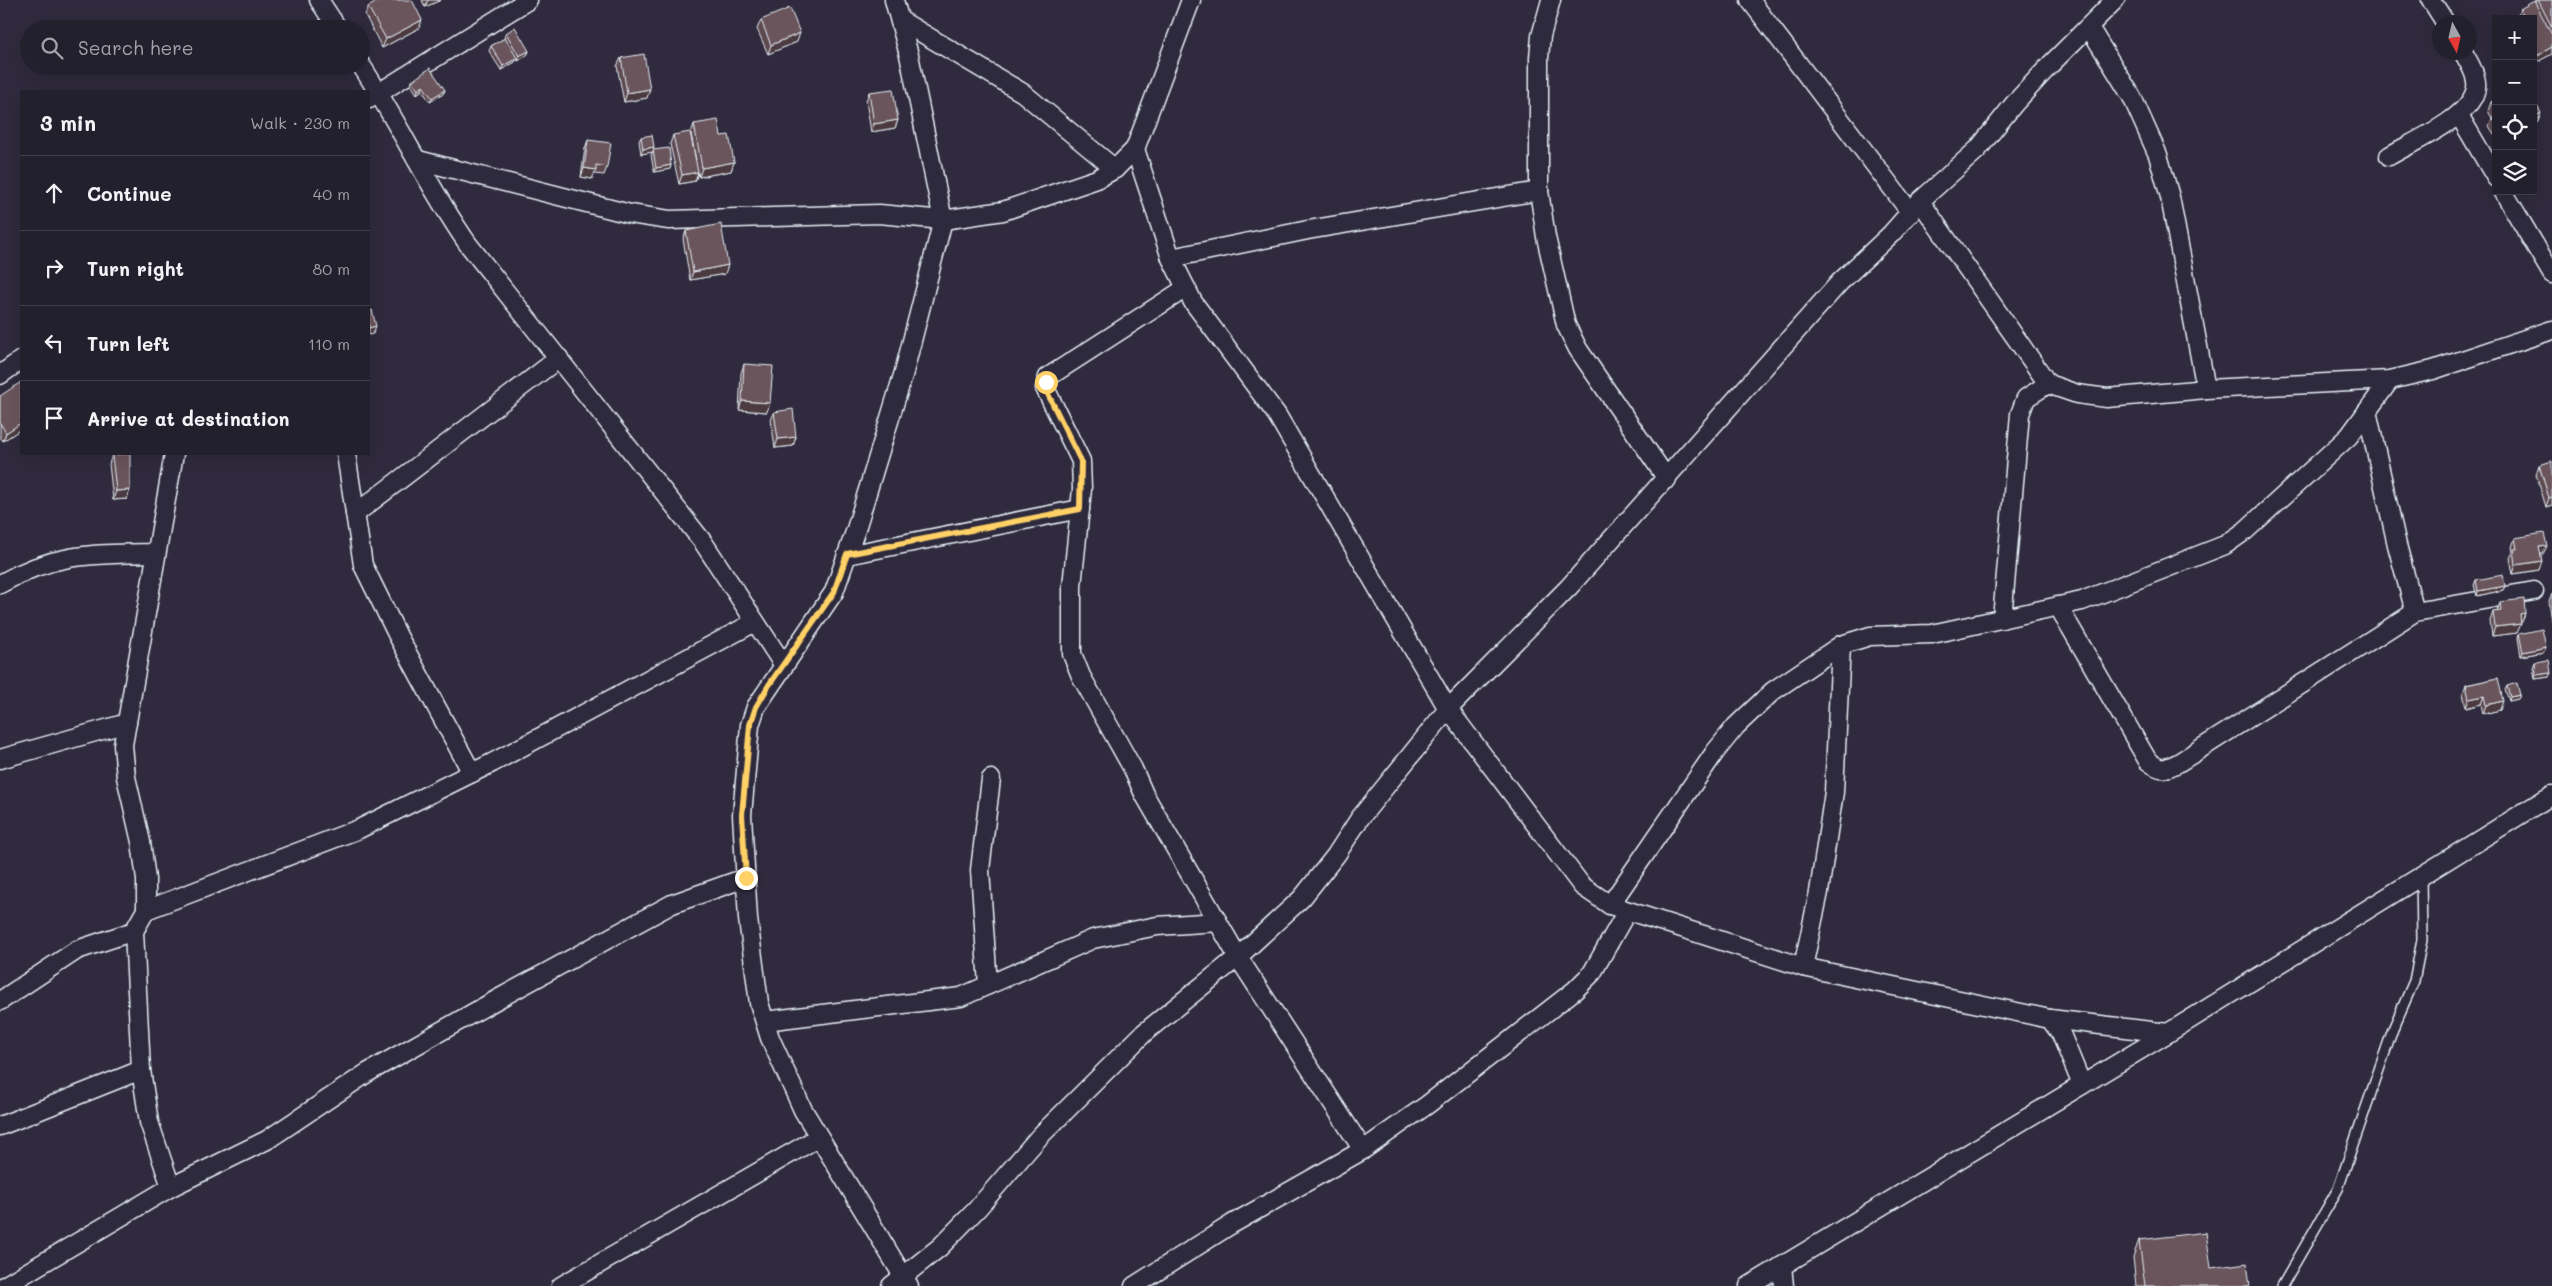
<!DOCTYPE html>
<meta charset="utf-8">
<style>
body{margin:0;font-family:Mali,sans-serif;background:#2f2d3a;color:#f1f3f6}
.controls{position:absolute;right:15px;top:15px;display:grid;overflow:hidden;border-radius:0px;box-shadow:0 5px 20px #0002}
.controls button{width:45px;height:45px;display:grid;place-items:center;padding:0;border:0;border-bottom:1px solid #403e4a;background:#23202e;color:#f1f3f6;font:25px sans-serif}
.compass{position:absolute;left:2432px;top:15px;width:45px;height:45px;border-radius:50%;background:#23202e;box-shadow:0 5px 20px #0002;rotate:172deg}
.stop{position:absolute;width:15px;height:15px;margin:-11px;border:4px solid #ffd166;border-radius:50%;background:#fff}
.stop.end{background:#ffd166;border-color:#fff;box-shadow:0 1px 5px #0008}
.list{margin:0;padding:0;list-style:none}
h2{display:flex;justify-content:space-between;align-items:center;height:65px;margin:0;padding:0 20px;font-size:21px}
h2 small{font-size:16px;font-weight:400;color:#a3a3aa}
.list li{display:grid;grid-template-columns:32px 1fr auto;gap:15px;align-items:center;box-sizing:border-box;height:75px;padding:0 20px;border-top:1px solid #403e4a}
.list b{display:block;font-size:19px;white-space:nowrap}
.list em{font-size:16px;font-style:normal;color:#a3a3aa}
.icon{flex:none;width:28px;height:28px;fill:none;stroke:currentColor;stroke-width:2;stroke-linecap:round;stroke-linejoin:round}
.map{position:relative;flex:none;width:2552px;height:1286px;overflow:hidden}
.search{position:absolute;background:#23202e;box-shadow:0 5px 20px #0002;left:20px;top:20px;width:350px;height:55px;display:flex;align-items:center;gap:12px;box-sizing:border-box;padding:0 18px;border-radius:28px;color:#a3a3aa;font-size:19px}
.panel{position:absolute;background:#23202e;box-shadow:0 5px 20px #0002;left:20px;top:90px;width:350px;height:365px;border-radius:0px}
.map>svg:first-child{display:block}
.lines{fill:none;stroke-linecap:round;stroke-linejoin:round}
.service-casing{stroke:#e8f1f8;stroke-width:12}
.minor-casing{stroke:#e8f1f8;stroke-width:21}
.service{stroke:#2f2a3d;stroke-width:9}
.minor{stroke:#2f2a3d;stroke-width:18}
.wall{fill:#5c484f;stroke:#e8f1f8}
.shaded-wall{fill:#4b3b40;stroke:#e8f1f8}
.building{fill:#6b545c;stroke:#e8f1f8}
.route{stroke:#ffd166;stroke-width:6}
</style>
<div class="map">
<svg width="2552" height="1286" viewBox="0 0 2552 1286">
<rect width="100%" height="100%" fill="#2f2a3d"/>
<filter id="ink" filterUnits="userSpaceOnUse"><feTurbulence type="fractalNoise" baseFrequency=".02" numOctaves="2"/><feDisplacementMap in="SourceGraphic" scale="10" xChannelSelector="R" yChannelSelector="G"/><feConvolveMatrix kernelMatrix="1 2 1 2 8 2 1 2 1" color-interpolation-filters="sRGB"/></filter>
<g filter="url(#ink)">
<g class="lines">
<defs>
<path id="service" d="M2282,1286L2338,1189L2393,1029L2414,981L2422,940L2421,876"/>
<g id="minor">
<path d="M319,0L338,29"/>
<path d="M894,0L909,55L943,220L904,372L856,529L834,592L756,707L750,725L742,815L748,919L759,1003L770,1038L803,1110L909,1286"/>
<path d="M1551,0L1541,36L1539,58V191L1546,237L1566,325L1578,349L1667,479"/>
<path d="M1750,0L1911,213"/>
<path d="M2431,0L2445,22"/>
<path d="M900,20L1023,93L1115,169"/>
<path d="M2089,27L2132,97L2158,155L2170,197L2206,389"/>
<path d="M361,65C399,123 428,187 468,244L703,542L783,664"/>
<path d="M369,99L528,0"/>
<path d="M2459,115L2496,178"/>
<path d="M1135,149L1171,258L1193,302L1277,415L1448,709L1582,886L1610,905L1803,967L2050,1019L2168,1033"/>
<path d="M2389,156C2414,141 2466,120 2475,92C2480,79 2469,63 2463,52"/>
<path d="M418,160L630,214L669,220L879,214L943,220L1003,211L1097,179L1115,169L1135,149L1191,0"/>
<path d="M2503,191L2552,274"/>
<path d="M1920,201L2048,384L2077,394L2107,398L2206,389L2390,380L2433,370L2552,330"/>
<path d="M1171,258L1308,230L1539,191"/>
<path d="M1186,288L1048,377L1045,388L1081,461L1082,489L1072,586V654L1081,676L1133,769L1144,794L1238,957L1363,1150"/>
<path d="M0,375L21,360"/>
<path d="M2367,411L2397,545L2415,612"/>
<path d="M346,454L363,565L398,636L472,773"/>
<path d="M355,514L559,358"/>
<path d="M847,555L1080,509"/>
<path d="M0,584C55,552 95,554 156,553"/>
<path d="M2058,606L2148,761C2161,771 2163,770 2178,763L2415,612L2534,591"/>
<path d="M2002,619L2020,414L2026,398L2048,384"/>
<path d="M0,759L127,723"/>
<path d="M1610,905L1715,752L1736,726L1773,691L1841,645L1870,636L1932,634L2082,601L2225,545L2245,531L2349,436L2390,380"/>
<path d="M146,910L359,829L492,763L755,622"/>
<path d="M1803,967L1819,892L1834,792L1841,645"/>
<path d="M988,985L980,870L991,779"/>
<path d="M0,1001L77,950L134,931"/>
<path d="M2050,1019L2061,1034L2082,1085"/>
<path d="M765,1021L961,997L1093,939L1157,926L1218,922"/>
<path d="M0,1126L141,1070"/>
<path d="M171,1187L149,1122L141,1070L134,931L146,910V879L141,842L126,777L123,745L174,454"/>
<path d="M1782,1266L1784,1286"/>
<path d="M4,1286L171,1187L267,1140L367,1073L496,1000L672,904L745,878"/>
<path d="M561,1286L819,1137"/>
<path d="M891,1286L940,1247L977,1209L1040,1136L1145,1032L1238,957L1302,898L1336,855L1360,818L1448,709L1569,587L1840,282L1891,234L1920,201L1978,149L2014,104L2050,65L2115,0"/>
<path d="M1134,1286L1232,1224L1363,1150L1427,1105L1575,990L1592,973L1627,911"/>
<path d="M1749,1286L2168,1033L2552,795"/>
</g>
</defs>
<!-- service casing -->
<use href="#service" class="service-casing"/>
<!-- minor casing -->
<use href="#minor" class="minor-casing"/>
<!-- service -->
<use href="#service" class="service"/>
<!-- minor -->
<use href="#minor" class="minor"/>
</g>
<!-- wall -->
<g class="wall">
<path d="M422,0H441L425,7Z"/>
<path d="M2536,0H2552V54L2535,63L2533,61V19H2517V17L2520,9L2535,3Z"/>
<path d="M368,7L419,28L382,48L365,15Z"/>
<path d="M761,20L797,42L768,54L757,29Z"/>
<path d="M506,33L529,51L527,55L518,61L516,59L515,62L501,70L489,51L491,46L505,38L504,37Z"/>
<path d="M621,58L647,98L624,102L617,66Z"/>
<path d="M412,81L445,90L443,94L430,102L422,90L417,94L411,85Z"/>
<path d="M869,92L898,120L895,128L871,132L866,101Z"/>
<path d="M2496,99V137L2489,126L2492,118L2488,111L2491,102Z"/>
<path d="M694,124L721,136L734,162L731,171L699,177L698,173L695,181L679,184L670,144L673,135L696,160L691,133Z"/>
<path d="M641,137L653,150L671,165L670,169L654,172L651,155L652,152L641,154L639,141Z"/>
<path d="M588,140L607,167L604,175L594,174L592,179L581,177L585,148Z"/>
<path d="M686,231L725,274L690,280L683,239Z"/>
<path d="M744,364L767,412L739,410L741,373Z"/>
<path d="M0,396L21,429L3,441L0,437Z"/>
<path d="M774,412L796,437L793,446L775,448L771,420Z"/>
<path d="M112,455L127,499L113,500L109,464Z"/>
<path d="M2539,465L2552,505L2546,507L2536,474Z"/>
<path d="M2515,538L2543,554L2541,555L2539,570L2513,574L2510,558L2513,552L2512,547Z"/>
<path d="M2476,580L2505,586L2503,590L2477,596L2474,585Z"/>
<path d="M2552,593V621L2549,601Z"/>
<path d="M2500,602L2525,613L2522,622H2520L2517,633L2492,636L2490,621L2493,612H2497Z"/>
<path d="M2519,634L2544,652L2521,656L2518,638Z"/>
<path d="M2535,662L2549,677L2535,679L2533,667Z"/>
<path d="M2498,678L2500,710L2483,714L2481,704L2466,708L2463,693L2466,685Z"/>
<path d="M2507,686L2520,695L2518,699L2509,701L2505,690Z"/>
<path d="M2139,1240L2211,1268L2250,1286H2136L2133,1257Z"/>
</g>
<!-- shaded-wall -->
<g class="shaded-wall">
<path d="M428,0H441L425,7Z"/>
<path d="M422,20L419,28L382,48L386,39Z"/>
<path d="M800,33L797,42L768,54L771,45Z"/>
<path d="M2552,47V54L2535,63L2538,55Z"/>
<path d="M529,51L527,55L518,61L519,56Z"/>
<path d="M517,58L515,62L501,70L503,66Z"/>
<path d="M423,86L422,90L417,94L418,90Z"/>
<path d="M650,89L647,98L624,102L627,93Z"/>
<path d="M445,90L443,94L430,102L432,98Z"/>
<path d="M2541,113L2538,122L2533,124V118Z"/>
<path d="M898,120L895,128L871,132L874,124Z"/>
<path d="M654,147L653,152L641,154L643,149Z"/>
<path d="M734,162L731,171L699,177L702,168Z"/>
<path d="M671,165L670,169L654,172L656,168Z"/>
<path d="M584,168L596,170L592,179L581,177Z"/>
<path d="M698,172L695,181L679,184L682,175Z"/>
<path d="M728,265L725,274L690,280L693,272Z"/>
<path d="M376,326L373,334L369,335V328Z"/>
<path d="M742,401L770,403L767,412L739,410Z"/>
<path d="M21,423V429L3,441L6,433Z"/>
<path d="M796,437L793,446L775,448L778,439Z"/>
<path d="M130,490L127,499L113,500L116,491Z"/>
<path d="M2552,497V505L2546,507L2549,498Z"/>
<path d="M2547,546L2543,554L2536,555L2539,547Z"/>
<path d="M2542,561L2539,570L2513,574L2516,565Z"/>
<path d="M2505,586L2503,590L2477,596L2478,591Z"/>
<path d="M2525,613L2522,622L2516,623L2520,614Z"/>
<path d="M2521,624L2517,633L2492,636L2495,627Z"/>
<path d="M2546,647L2544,652L2521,656L2523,652Z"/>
<path d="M2551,673L2549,677L2535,679L2536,675Z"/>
<path d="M2520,695L2518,699L2509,701L2510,697Z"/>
<path d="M2484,696L2481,704L2466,708L2469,699Z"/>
<path d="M2503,701L2500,710L2483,714L2486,705Z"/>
</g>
<!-- building -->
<g class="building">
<path d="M380,0H412L422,20L386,39L368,7Z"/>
<path d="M2538,0H2552V27Z"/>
<path d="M2534,1L2552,35V47L2538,55L2533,47V44L2537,42L2533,34V19H2525L2520,9Z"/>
<path d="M790,8L800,33L771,45L761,20Z"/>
<path d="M515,27L529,51L519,56L506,33Z"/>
<path d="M505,38L517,58L503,66L491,46Z"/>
<path d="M644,54L650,89L627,93L621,58Z"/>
<path d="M430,68L445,90L432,98L423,86L418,90L412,81Z"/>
<path d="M893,89L898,120L874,124L869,92Z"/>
<path d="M2496,99V110L2491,102Z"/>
<path d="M2533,99L2541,113L2533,118Z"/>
<path d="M2496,115V123L2492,117Z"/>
<path d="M718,120L721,136L729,135L734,162L702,168L694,124Z"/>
<path d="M690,132L698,172L682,175L673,135Z"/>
<path d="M652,135L654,147L643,149L641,137Z"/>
<path d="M588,140L611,143L607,167L596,165V170L584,168Z"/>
<path d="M669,148L671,165L656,168L653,150Z"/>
<path d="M721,224L728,265L693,272L686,231Z"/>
<path d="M372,310L376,326L369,328V311Z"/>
<path d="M744,364L773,366L770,403L742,401Z"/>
<path d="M21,382V423L6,433L0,423V396Z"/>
<path d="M793,409L796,437L778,439L774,412Z"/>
<path d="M125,454H130V490L116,491L112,455Z"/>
<path d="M2552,461V497L2549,498L2539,465Z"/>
<path d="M2544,533L2547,546L2539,547L2542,561L2516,565L2514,549H2517L2515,538Z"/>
<path d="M2503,575L2505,586L2478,591L2476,580Z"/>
<path d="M2524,599L2525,613L2520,614L2521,624L2495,627L2493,612L2501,611L2500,602Z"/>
<path d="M2542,629L2546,647L2523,652L2519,634Z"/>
<path d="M2549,660L2551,673L2536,675L2535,662Z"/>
<path d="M2498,678L2503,701L2486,705L2484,696L2469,699L2466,685Z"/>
<path d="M2517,683L2520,695L2510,697L2507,686Z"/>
<path d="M2206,1232L2211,1268L2247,1263L2250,1286H2145L2139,1240Z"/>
</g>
</g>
<g class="lines" filter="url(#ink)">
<!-- route -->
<path class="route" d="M746,878L742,815L750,725L756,707L769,685L834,592L847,554L1080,509L1081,461L1045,388L1046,382"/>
</g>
</svg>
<div class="controls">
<button>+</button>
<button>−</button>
<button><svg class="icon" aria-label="locate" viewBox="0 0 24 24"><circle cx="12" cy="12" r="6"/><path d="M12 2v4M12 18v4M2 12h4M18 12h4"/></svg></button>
<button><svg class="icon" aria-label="layers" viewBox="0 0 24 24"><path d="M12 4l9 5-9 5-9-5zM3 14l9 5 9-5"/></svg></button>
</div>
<svg class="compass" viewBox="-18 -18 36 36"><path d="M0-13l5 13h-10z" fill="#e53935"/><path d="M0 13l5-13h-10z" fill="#a3a3aa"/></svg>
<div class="stop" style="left:1046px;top:382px"></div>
<div class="stop end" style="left:746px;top:878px"></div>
<div class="search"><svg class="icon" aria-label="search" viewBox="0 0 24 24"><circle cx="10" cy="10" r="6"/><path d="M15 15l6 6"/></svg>Search here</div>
<section class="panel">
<h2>3 min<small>Walk · 230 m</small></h2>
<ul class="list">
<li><svg class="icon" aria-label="ahead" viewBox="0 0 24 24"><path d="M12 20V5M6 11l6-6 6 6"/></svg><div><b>Continue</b></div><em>40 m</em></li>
<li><svg class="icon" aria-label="right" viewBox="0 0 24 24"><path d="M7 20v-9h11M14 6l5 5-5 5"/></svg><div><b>Turn right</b></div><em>80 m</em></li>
<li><svg class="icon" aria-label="left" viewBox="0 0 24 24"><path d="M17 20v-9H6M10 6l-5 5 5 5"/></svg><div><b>Turn left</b></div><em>110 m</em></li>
<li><svg class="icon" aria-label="arrive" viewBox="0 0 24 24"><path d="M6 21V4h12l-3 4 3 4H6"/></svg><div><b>Arrive at destination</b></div></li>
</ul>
</section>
</div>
